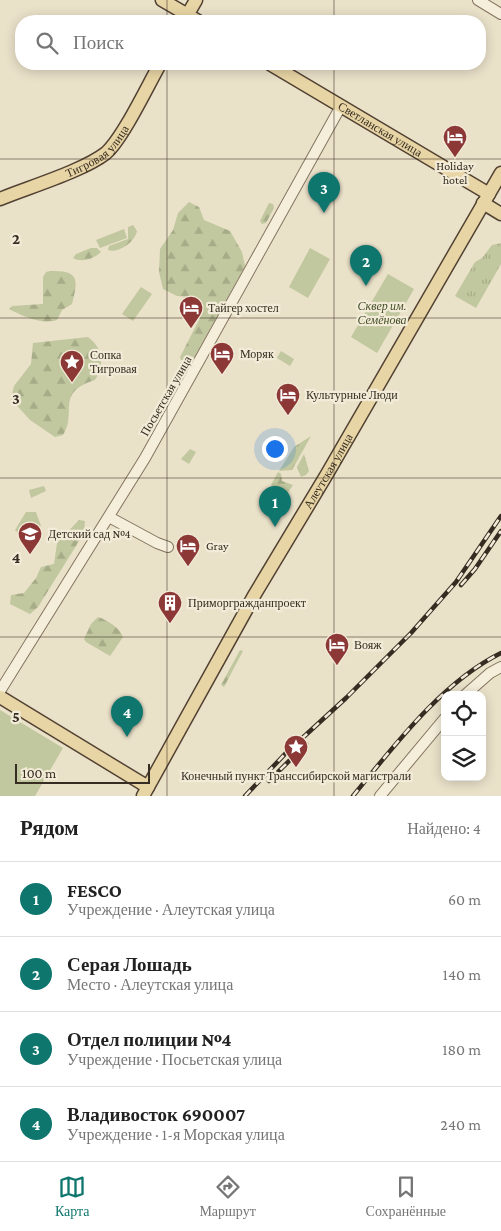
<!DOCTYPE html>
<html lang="ru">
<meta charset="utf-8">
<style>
body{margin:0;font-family:"Crimson Pro",serif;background:#f6f6f6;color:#222}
.controls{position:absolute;right:15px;bottom:15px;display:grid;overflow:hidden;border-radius:10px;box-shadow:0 2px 12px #0003}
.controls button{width:45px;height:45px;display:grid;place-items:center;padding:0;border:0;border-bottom:1px solid #e0e0e0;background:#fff;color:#222;font:25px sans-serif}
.scale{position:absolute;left:15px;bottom:12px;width:135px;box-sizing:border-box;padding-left:5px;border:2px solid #362c21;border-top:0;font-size:14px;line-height:18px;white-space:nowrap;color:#362c21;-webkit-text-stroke:4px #f2ebd7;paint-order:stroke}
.you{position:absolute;left:274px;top:448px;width:18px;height:18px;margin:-12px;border:4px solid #fff;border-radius:50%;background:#1a73e8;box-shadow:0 0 0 8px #1a73e833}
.badge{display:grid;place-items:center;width:32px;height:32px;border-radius:50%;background:#0f766e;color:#fff;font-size:16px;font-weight:700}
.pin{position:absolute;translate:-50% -41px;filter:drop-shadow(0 1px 2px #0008)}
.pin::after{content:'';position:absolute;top:26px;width:18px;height:15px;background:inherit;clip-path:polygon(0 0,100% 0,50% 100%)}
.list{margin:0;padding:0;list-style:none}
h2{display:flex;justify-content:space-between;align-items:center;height:65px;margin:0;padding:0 20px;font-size:21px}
h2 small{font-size:16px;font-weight:400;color:#767676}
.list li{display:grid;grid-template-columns:32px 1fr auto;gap:15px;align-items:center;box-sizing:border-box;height:75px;padding:0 20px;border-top:1px solid #e0e0e0}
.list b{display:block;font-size:19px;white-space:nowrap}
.list p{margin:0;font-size:16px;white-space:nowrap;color:#767676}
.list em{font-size:16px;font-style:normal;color:#767676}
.icon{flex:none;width:28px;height:28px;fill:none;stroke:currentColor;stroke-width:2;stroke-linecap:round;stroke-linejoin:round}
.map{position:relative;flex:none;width:501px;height:796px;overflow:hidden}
.search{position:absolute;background:#fff;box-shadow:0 2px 12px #0003;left:15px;right:15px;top:15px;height:55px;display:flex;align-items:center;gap:12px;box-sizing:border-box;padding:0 18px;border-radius:20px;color:#767676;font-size:19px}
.sheet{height:365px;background:#fff}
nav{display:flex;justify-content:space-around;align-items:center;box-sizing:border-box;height:70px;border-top:1px solid #e0e0e0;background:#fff;font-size:14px;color:#767676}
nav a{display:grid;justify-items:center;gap:2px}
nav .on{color:#0f766e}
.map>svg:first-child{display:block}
.grass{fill:url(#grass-tufts)}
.forest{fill:url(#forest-firs)}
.green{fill:#c1c79e}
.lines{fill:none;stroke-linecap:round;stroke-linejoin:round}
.minor-casing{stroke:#84745f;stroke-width:12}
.major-casing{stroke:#524233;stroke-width:15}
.minor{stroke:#f5eedb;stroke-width:10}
.major{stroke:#e8d5a5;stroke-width:12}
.rail-casing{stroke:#362c21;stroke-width:4.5}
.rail{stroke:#f2ebd7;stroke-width:2.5;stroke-dasharray:8;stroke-linecap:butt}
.grid{fill:none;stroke:#362c21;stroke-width:1;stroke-opacity:0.55}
.labels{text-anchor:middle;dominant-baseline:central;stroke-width:4.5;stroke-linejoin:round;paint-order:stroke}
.street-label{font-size:12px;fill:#362c21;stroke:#f2ebd7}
.poi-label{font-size:12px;fill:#362c21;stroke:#f2ebd7;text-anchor:start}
.park-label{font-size:12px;font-style:italic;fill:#45502a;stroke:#f2ebd7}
.grid-label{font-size:16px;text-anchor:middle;font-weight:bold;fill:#362c21;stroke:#f2ebd7;stroke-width:4.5;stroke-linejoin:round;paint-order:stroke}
</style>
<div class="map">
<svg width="501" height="796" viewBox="0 0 501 796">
<defs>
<pattern id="grass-tufts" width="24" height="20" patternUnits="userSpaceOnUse" patternTransform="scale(1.25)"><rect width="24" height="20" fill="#c1c79e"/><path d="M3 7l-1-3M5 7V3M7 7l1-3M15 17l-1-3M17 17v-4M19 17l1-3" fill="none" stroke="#a6ab88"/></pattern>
<pattern id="forest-firs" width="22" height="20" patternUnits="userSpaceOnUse" patternTransform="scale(1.25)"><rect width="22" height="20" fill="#c1c79e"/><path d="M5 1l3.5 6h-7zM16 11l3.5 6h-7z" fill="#a6ab88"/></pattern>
</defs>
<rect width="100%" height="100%" fill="#eae1c9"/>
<!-- grass -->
<path class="grass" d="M501,243V264L476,308L455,296L475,262L482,258L492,245Z"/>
<!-- forest -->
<g class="forest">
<path d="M189,202L199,207L204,220L230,231L242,252L245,266L191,363L181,360L180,357L200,318L196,300L191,297L177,296L163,289L159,272L160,249L173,230L178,213Z"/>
<path d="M269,203L273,204L274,208L266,223L262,224L260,221Z"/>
<path d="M133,225L137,231C135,242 118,254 108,250L109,246L128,239V227Z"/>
<path d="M91,248H97L101,252C94,259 81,263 73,258L76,254Z"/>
<path d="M51,271C80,270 78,281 72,304L62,310L57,320C41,325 23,316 9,309L12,306L43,304V277L46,272Z"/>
<path d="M88,337C103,348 105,365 95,380C54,393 78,413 63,435L55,437L30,420L11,399L14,386L31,364L33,343Z"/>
<path d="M311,436L292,470L279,471L294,447Z"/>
<path d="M304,454L309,471L306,475L301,477L297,467Z"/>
<path d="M278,472L281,474L282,481L293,485L287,494L271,485Z"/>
<path d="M79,520L85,521L84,533L38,607L30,614L10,604L11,595L24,593L36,578L41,567L54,564L57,543Z"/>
<path d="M98,617C107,620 120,628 123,637L110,656L86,642L84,639L91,624Z"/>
<path d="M240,650L243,651L224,687L221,685Z"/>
</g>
<!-- green -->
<g class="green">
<path d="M124,229L127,238L100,248L96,240Z"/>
<path d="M310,248L330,259L308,298L289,287Z"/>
<path d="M388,274L414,289L377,353L351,337Z"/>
<path d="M141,287L152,294L133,321L122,314Z"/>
<path d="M281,351L294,359L290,366L277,358Z"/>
<path d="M190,449L196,452L189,464L181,459Z"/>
<path d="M44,486L46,491L31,498L29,490Z"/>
<path d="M26,512H36L41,526L21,536L15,530Z"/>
<path d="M0,710L63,748L35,796H0Z"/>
</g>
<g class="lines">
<defs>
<g id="minor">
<path d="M478,0L501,14"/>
<path d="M109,517L157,543L168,547"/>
<path d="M0,691L145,458L341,106"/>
<path d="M465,695L490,673L501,667"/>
<path d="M380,796L445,718"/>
</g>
<g id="major">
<path d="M162,0L198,21"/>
<path d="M184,21L196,0"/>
<path id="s1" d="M270,64L489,194"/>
<path id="s2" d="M0,199C29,187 83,171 106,153C123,138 148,85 160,64"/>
<path d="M483,203L501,214"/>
<path d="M0,697L148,787"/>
<path id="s3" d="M143,796L255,594L327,474L501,173"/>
</g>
</defs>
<!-- minor casing -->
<use href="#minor" class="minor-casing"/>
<!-- major casing -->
<use href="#major" class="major-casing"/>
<!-- minor -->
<use href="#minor" class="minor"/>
<!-- major -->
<use href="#major" class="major"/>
<defs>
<g id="rail">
<path d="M461,585L475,569L501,531"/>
<path d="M269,781L306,744"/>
<path d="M245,796L285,754L346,698L411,633L456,582L501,516"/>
<path d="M353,796C394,746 442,682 501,653"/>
</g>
</defs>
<!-- rail casing -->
<use href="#rail" class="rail-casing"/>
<!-- rail -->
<use href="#rail" class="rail"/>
</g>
<!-- grid -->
<path class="grid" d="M167,0V21M334,0V21M167,64V796M334,64V796M0,159H501M0,318H501M0,478H501M0,637H501"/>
<!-- icons -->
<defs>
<symbol id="hotel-pin" viewBox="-11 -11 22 30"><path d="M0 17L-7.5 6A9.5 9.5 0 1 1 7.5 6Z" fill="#8c3836" stroke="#f2ebd7"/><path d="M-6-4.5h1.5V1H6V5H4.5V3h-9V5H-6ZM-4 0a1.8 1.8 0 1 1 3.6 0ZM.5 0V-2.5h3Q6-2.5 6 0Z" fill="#fff"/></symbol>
<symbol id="sight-pin" viewBox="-11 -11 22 30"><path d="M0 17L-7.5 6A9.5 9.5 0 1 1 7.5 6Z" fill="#8c3836" stroke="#f2ebd7"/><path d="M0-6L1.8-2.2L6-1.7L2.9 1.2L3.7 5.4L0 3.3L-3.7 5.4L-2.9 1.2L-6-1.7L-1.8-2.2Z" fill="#fff"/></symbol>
<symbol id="school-pin" viewBox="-11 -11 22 30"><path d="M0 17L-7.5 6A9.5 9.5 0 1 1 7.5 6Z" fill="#8c3836" stroke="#f2ebd7"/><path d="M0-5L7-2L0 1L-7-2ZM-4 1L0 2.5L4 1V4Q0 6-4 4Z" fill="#fff"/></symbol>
<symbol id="building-pin" viewBox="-11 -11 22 30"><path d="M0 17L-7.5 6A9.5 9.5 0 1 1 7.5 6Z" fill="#8c3836" stroke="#f2ebd7"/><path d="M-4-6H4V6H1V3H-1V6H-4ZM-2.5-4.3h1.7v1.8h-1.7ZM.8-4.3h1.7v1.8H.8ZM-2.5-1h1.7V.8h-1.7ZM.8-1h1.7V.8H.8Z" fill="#fff"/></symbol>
</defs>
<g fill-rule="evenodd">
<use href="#hotel-pin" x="441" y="123" width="28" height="38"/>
<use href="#hotel-pin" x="177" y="294" width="28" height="38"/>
<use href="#hotel-pin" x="208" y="340" width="28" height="38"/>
<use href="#sight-pin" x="58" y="348" width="28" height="38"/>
<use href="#hotel-pin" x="274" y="381" width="28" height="38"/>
<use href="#school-pin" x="16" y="520" width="28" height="38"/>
<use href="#hotel-pin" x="174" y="532" width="28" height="38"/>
<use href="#building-pin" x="156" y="589" width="28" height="38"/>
<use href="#hotel-pin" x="323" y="631" width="28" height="38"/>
<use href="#sight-pin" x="282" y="733" width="28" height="38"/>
</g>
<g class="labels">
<!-- street labels -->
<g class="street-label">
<text stroke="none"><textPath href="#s1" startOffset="128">Светланская улица</textPath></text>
<text stroke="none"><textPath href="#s2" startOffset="110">Тигровая улица</textPath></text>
<text transform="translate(166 396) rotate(-60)">Посьетская улица</text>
<text stroke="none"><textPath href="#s3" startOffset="374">Алеутская улица</textPath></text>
</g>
<!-- poi labels -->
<g class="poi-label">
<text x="455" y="166" text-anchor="middle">Holiday<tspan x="455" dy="14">hotel</tspan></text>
<text x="208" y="308">Тайгер хостел</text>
<text x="240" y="354">Моряк</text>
<text x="90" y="355">Сопка<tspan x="90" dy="14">Тигровая</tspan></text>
<text x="306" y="395">Культурные Люди</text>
<text x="48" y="534">Детский сад №4</text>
<text x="206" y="546">Gray</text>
<text x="188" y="603">Приморгражданпроект</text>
<text x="354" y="645">Вояж</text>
<text x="296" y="776" text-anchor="middle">Конечный пункт Транссибирской магистрали</text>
</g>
<!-- park labels -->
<g class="park-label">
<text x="382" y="306">Сквер им.<tspan x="382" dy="14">Семёнова</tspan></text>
</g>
</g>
<g class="grid-label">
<text x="16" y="244">2</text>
<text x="16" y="404">3</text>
<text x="16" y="563">4</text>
<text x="16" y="722">5</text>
</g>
</svg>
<div class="controls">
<button><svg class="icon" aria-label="locate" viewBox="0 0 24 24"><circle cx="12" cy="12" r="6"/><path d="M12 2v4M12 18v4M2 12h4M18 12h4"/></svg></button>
<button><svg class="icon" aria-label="layers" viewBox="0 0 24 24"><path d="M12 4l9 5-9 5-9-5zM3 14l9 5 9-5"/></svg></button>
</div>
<div class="scale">100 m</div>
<div class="you"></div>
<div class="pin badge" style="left:275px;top:527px">1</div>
<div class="pin badge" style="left:366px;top:286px">2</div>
<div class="pin badge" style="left:324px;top:213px">3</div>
<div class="pin badge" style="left:127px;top:737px">4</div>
<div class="search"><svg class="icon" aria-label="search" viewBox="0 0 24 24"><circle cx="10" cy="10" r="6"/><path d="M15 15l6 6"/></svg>Поиск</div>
</div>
<section class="sheet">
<h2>Рядом<small>Найдено: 4</small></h2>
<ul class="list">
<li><span class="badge">1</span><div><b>FESCO</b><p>Учреждение · Алеутская улица</p></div><em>60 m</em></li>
<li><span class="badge">2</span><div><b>Серая Лошадь</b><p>Место · Алеутская улица</p></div><em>140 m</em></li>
<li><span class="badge">3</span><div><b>Отдел полиции №4</b><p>Учреждение · Посьетская улица</p></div><em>180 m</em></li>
<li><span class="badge">4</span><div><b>Владивосток 690007</b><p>Учреждение · 1-я Морская улица</p></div><em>240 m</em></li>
</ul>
</section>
<nav>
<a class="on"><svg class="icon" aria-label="map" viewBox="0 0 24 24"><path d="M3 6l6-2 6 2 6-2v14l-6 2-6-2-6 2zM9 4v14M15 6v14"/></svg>Карта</a>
<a><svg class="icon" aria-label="directions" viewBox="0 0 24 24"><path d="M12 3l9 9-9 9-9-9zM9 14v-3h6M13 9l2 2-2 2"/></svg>Маршрут</a>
<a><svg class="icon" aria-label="saved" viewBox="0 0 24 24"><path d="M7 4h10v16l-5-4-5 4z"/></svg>Сохранённые</a>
</nav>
